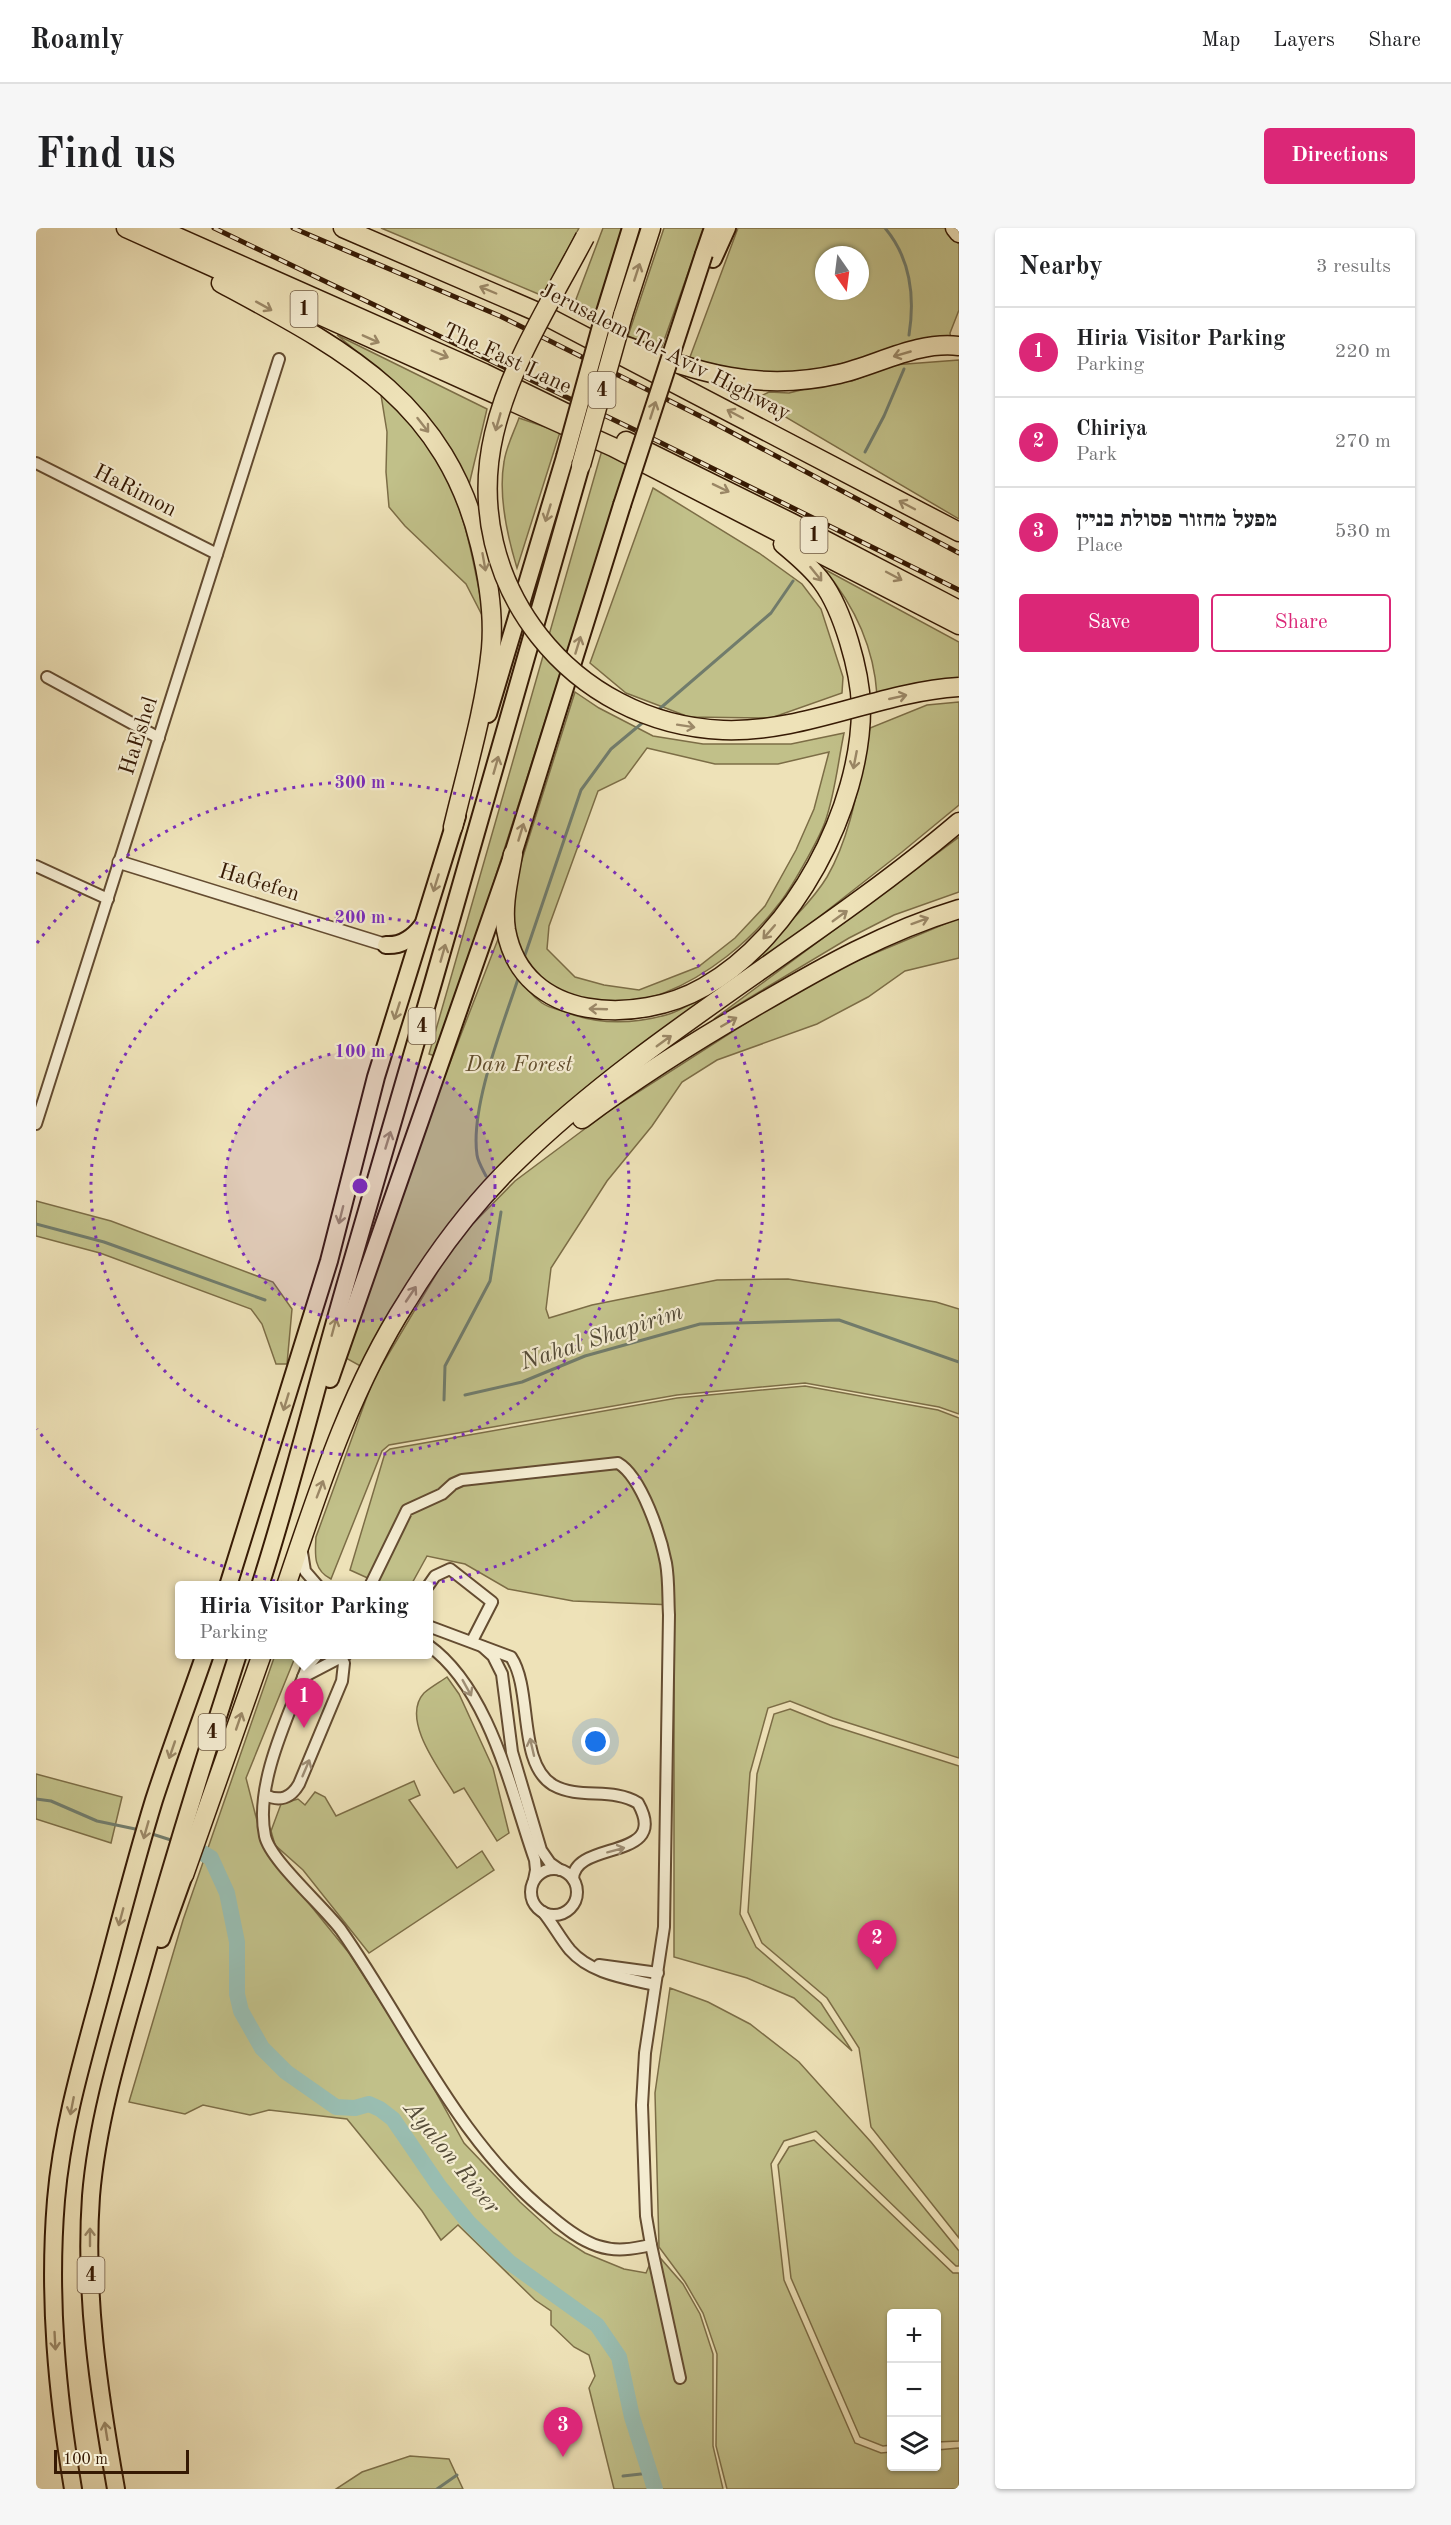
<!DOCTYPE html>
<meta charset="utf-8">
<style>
body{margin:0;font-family:"Old Standard TT","Frank Ruhl Libre",serif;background:#f6f6f6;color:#202124}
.controls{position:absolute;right:18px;bottom:18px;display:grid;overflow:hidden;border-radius:6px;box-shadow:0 2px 4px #0004}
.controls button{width:54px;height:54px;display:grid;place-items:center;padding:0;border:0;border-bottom:2px solid #e0e0e0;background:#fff;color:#202124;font:30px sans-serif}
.compass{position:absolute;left:779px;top:18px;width:54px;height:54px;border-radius:50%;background:#fff;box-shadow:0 2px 4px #0004;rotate:166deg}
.scale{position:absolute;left:18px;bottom:15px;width:135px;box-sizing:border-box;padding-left:6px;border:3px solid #361a04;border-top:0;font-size:16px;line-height:21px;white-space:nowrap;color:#361a04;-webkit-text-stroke:4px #f4ecd1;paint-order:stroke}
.you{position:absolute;left:560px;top:1514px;width:21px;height:21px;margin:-15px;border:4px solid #fff;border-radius:50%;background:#1a73e8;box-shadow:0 0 0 9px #1a73e833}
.badge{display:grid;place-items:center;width:39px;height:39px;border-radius:50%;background:#db2777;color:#fff;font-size:20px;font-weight:700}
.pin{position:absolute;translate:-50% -50px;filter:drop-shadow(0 2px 3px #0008)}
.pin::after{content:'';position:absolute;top:32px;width:21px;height:18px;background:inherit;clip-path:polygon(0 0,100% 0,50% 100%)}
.popup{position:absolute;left:139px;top:1353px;width:258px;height:78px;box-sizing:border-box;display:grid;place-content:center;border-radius:6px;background:#fff;filter:drop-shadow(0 2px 4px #0005);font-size:20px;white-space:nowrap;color:#757577}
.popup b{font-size:22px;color:#202124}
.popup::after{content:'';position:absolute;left:50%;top:100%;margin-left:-12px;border:12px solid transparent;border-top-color:#fff}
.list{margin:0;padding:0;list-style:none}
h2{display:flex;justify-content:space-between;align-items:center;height:78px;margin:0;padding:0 24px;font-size:26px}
h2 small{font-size:20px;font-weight:400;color:#757577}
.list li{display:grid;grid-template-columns:39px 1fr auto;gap:18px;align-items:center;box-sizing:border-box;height:90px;padding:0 24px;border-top:2px solid #e0e0e0}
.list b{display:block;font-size:22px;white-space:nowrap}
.list p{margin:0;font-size:20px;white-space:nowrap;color:#757577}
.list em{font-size:20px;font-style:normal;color:#757577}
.actions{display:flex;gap:12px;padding:18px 24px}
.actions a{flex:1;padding:14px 0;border:2px solid #db2777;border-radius:6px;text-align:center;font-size:21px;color:#db2777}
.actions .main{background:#db2777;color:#fff}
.icon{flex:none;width:33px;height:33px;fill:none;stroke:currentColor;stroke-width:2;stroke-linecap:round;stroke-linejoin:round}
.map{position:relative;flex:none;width:923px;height:2261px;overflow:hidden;border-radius:6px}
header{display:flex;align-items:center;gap:36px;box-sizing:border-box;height:84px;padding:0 30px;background:#fff;border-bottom:2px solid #e0e0e0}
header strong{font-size:28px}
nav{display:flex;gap:33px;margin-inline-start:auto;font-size:21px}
.intro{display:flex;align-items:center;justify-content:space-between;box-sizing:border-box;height:144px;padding:0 36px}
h1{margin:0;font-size:42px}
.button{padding:15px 27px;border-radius:6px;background:#db2777;color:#fff;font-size:21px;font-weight:700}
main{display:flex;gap:36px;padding:0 36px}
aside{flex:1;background:#fff;border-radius:6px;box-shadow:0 2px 4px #0004}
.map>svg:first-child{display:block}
.green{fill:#c1c089;stroke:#7c6d46;stroke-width:1.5;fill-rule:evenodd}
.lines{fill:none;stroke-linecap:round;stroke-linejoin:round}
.stream{stroke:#717c6c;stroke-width:3}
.river{stroke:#99bdb1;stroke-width:16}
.minor-casing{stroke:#644c31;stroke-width:14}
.tertiary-casing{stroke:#644c31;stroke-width:15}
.trunk-casing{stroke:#361a04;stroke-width:20}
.motorway-casing{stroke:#361a04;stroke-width:21}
.minor{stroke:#f4ecd1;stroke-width:10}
.tertiary{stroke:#f4ecd1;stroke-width:12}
.trunk{stroke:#eee2b8;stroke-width:16}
.motorway{stroke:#eee2b8;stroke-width:18}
.rail-casing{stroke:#361a04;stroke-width:5}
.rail{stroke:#f4ecd1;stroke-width:3;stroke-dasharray:9;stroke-linecap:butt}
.trunk-bridge-casing{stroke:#361a04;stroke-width:20;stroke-linecap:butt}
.motorway-bridge-casing{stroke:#361a04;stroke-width:21;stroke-linecap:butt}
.trunk-bridge{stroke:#eee2b8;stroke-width:16}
.motorway-bridge{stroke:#eee2b8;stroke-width:18}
.oneway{stroke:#9b8867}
.oneway2{stroke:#9e8e75}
.ring{fill:none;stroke:#7b2cbf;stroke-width:3;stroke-dasharray:3 6}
.labels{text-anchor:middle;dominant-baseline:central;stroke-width:4.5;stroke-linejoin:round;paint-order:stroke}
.shield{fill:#f4ecd1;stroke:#6f5942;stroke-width:1.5}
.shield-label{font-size:21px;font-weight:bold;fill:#361a04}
.street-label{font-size:22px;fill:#361a04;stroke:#f4ecd1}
.park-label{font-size:22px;font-style:italic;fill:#604c2c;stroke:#f4ecd1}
.water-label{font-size:24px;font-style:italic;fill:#544b38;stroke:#f4ecd1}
.centre{fill:#7b2cbf;stroke:#f4ecd1;stroke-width:3}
.ring-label{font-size:18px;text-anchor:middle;font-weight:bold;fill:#7b2cbf;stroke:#f4ecd1;stroke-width:4.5;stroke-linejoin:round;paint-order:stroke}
</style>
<header>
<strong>Roamly</strong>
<nav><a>Map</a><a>Layers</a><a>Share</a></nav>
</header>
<div class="intro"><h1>Find us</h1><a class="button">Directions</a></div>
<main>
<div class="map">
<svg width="923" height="2261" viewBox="0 0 923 2261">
<rect width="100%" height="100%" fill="#eee2b8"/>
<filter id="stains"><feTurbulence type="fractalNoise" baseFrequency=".00333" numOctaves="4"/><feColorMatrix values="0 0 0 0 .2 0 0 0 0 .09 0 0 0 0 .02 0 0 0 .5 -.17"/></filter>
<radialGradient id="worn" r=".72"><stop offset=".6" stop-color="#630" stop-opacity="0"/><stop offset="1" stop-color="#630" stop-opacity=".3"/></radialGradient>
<!-- green -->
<g class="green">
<path d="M345,0H543L507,68Z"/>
<path d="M567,0H587L558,93L536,82Z"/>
<path d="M628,0H668L625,121L592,108Z"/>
<path d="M702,0H911L923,16V82L914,105L915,111L760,146L733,149L676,139L654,129ZM788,27H824V63H788Z"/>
<path d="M301,107L451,181L433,257C398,188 359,155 301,107Z"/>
<path d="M923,132V291L719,171L733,164L753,165L797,154L816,153L857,137Z"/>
<path d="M345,167C368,189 392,213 407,241C431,288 439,343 449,393L430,356L369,298L353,279L350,244L351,204Z"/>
<path d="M483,190L524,204L481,340C471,307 462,268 468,234C470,219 478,204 483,190Z"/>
<path d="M566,222L591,236L402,829L393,826Z"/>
<path d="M617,260L723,325L766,356L785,381L807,449L806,465L735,490L653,489L590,465L554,435Z"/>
<path d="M788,341L923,414V450L841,467C838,420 818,377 788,341Z"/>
<path d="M539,464L563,480L617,508L667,516H755L808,505C802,534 799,566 789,594C783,611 754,663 742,677C714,714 671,748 628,765C610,772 566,779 547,774C522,767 496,748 485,724C476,704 477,678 478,657ZM611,520L679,536H742L793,524L778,581L760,622L729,678L699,710L662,739L603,762L568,757L539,749L511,721L513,698L562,563L589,550Z"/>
<path d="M923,474V577L866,624L488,920L328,1140L308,1129L389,899L464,706C474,732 484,759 506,775C513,780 524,782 532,785C564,797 597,796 630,787C675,774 767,689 791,649C817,604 823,550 834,500L891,477Z"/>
<path d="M923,609V664L858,687L813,710L678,791Z"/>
<path d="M923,690V730L869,743L832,769L781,796L681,832L646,854L616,898L571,953L515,1040L510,1081L513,1090L556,1077L681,1052L752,1051L900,1074L923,1081V1186L903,1179L769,1155L641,1167L353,1217L346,1223L295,1351C277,1342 279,1326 280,1309L337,1152L420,1013L479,953L574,882L782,749Z"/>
<path d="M0,973L75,993L237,1054L256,1081L251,1136H240L226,1096L215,1081L64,1025L0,1008Z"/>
<path d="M769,1158L902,1182L923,1190V1530L797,1490L754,1473L732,1480L714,1545L704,1686L720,1719L785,1775L816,1823L758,1770L711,1750L638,1729V1377L537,1373L472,1361L429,1336L391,1328L375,1357H347L314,1342L349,1225L354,1221L641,1170Z"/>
<path d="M239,1427H260L210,1550L228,1620L313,1725L386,1839L428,1915L484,1974L518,2005L549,2025L588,2041L610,2045L619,2024L647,2056L664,2086L677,2126V2218L687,2261H578L553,2160L559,2148L553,2127L538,2119L515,2097V2083L499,2072L422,1997L405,2012L386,1983L311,1891L233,1882L214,1887L167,1877L149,1886L93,1874L147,1692Z"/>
<path d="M411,1449L423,1466L457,1540L473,1605L461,1613L428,1560L418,1565C404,1542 364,1491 388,1465C395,1459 404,1454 411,1449Z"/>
<path d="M754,1481L794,1497L923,1538V2010L835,1899L823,1820L791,1770L726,1715L712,1684L721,1546L738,1486Z"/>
<path d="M0,1546L86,1569L75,1615L0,1591Z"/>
<path d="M378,1553L384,1567L373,1572L421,1640L446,1623L458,1642L333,1725L267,1642L239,1617L235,1603L245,1576L262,1571L269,1577L279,1564L289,1569L300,1588Z"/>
<path d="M634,1760L672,1774L714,1796L763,1834L835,1914L923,2023V2038H920L780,1903L748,1913L735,1936L748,2052L819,2215L845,2225L855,2224L856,2238H900L901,2222L923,2220V2261H691L680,2218L681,2126L667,2085L649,2054L623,2019L619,1865Z"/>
<path d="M778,1912L917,2045H923V2213L901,2214L900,2086H856L855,2217L847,2218L824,2209L755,2050L742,1937L753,1919Z"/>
<path d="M374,2228L413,2231L427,2261H300L326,2244Z"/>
</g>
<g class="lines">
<!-- stream -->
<g class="stream">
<path d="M849,0C875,31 879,69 873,107"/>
<path d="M829,224L848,188L868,141"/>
<path d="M621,483L735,385L757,353"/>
<path d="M489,727L545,562L575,521L611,491"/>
<path d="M450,948C447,942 442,934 441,927C434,879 467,797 482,751"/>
<path d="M0,996L68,1014L229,1072"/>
<path d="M429,1167L486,1154L549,1128L664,1096L803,1092L923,1134"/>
<path d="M408,1172L409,1138L454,1053L465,984"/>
<path d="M0,1571L15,1573L61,1593L104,1602"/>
<path d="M113,1605L138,1613"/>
<path d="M587,2248L614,2245"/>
<path d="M401,2261L421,2247"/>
</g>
<!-- river -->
<path class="river" d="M163,1623L175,1630L191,1665L201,1714V1766L205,1783L226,1820L250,1844L300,1879L319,1880L333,1876L344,1881L357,1891L403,1958L433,1995L473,2034L561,2097L583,2129L596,2189L619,2261"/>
<defs>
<g id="minor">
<path d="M0,235L181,326"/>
<path d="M11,449L123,510"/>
<path d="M0,638L72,671"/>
<path d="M0,896L243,131"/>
<path d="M266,1324L269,1343L282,1358"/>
<path d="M392,1358L399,1348L414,1341L456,1374L436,1413"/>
<path d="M392,1398L475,1429C497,1462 481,1535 517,1557C544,1572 576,1559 602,1575C635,1634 538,1611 537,1651"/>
<path d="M392,1417C454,1461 475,1564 499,1632L500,1642L498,1652"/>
<path d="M447,1419L457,1428L466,1446L476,1524L505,1622L514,1635L524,1642"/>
<path d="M282,1426L271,1439C253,1487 218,1556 229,1608C234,1632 287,1678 305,1702C373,1799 422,1915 516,1989C529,2000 544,2012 562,2018C580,2024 597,2021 615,2017L610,1988L606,1877L609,1825L628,1699L633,1387C632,1370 633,1352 630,1335C625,1309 606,1249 582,1235L426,1252L417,1256L406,1266L371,1282L334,1358"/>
<path d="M267,1449L311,1426"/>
<path d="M229,1567C244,1574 255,1570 263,1556L306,1453L308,1435L300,1426"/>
<circle cx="518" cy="1664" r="23"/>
<path d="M507,1684C517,1696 524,1710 534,1722C555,1746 590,1750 619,1757"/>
<path d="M563,1737L622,1745"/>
<path d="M615,2017L644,2150"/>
</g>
<path id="tertiary" d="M83,634L350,717"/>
<g id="trunk">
<path d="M668,26L677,0"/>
<path d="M677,31L691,0"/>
<path d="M569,84L595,0"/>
<path d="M452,486L529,229"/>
<path d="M350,717C366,718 377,710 386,698"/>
<path d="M294,1151L477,626L586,277"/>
<path d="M192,1358L293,1033L340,849L421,588"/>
<path d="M224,1358C257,1255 282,1151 312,1048C391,778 468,508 545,237"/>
<path d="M125,1711L148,1647"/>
<path d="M37,2261C21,2165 12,2070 20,1972C26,1900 47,1830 66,1760C83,1697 99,1634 118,1572C134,1523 152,1475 169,1426"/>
<path d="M80,2261C63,2165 48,2066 55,1968C61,1895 83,1822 103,1752C134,1642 167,1534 202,1426"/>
</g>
<g id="motorway">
<path d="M90,0L577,219L923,397"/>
<path d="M121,0L448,145L530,185"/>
<path d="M307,0L506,86L923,304"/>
<path d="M919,0L923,5"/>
<path d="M185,55C305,120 409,171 444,317C452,349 458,387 455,421C449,481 431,540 417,599"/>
<path d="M587,87L615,0"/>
<path d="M587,117C663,144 721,165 803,146C842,137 881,113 923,118"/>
<path d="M590,213L756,295L923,382"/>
<path d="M477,626C473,651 466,677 470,702C487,795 602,797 668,759C757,709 826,580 825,478C824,443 807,382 786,354C775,339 761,328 747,316"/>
<path d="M546,891C602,849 661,812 722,777C787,739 850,703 923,681"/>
<path d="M250,1358C283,1260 315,1160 371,1073C401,1024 437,976 478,936C610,806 781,715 923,594"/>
<path d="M148,1647L226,1426"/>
</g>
</defs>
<!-- minor casing -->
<use href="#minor" class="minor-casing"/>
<!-- tertiary casing -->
<use href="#tertiary" class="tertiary-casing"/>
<!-- trunk casing -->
<use href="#trunk" class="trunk-casing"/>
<!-- motorway casing -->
<use href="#motorway" class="motorway-casing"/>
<!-- minor -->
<use href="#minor" class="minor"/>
<!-- tertiary -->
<use href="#tertiary" class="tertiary"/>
<!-- trunk -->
<use href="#trunk" class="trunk"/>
<!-- motorway -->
<use href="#motorway" class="motorway"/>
<defs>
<g id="rail">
<path d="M178,0L601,203L923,362"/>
<path d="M257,0L464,88L676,194L923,325"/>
</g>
</defs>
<!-- rail casing -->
<use href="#rail" class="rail-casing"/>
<!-- rail -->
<use href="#rail" class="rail"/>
<defs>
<g id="trunk-bridge">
<path d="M529,229L569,84"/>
<path d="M586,277L668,26"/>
</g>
<g id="motorway-bridge">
<path d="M549,9C516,72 474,136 458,206C423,356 537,496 687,502C769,505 842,464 923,459"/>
<path d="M545,237L587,87"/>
</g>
</defs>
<!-- trunk-bridge casing -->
<use href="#trunk-bridge" class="trunk-bridge-casing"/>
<!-- motorway-bridge casing -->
<use href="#motorway-bridge" class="motorway-bridge-casing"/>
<!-- trunk-bridge -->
<use href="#trunk-bridge" class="trunk-bridge"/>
<!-- motorway-bridge -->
<use href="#motorway-bridge" class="motorway-bridge"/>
</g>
<!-- one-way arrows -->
<defs><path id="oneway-shaft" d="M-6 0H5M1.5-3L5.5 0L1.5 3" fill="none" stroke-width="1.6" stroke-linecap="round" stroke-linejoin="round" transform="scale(1.5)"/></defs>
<g class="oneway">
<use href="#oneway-shaft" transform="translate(601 44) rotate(-72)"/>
<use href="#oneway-shaft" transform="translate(452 62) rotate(-157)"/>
<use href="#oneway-shaft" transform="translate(228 78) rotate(29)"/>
<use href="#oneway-shaft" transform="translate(335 111) rotate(24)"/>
<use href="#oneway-shaft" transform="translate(404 126) rotate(23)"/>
<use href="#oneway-shaft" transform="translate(866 126) rotate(164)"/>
<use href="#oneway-shaft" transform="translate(617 182) rotate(-72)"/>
<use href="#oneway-shaft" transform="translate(699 186) rotate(-152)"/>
<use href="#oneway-shaft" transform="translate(462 194) rotate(106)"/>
<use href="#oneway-shaft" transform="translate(387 197) rotate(52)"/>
<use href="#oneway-shaft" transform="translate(685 260) rotate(26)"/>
<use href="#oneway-shaft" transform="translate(871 277) rotate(-152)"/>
<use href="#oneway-shaft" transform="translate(512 285) rotate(107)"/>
<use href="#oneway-shaft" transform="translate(448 334) rotate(80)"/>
<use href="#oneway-shaft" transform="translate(780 346) rotate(51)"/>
<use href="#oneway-shaft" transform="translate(858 348) rotate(28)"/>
<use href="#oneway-shaft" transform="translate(542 417) rotate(-73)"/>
<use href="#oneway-shaft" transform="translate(862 469) rotate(-13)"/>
<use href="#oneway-shaft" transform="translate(650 498) rotate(9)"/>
<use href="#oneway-shaft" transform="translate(819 532) rotate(101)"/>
<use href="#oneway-shaft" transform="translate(460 537) rotate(-74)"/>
<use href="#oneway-shaft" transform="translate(485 604) rotate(-73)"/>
<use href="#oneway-shaft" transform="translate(400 655) rotate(107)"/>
<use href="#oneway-shaft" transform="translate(804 688) rotate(-36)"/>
<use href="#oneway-shaft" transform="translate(884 693) rotate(-20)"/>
<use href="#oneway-shaft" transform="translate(733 704) rotate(131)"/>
<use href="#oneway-shaft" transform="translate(407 725) rotate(-74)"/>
<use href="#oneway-shaft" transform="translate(562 781) rotate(-178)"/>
<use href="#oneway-shaft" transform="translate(361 783) rotate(108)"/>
<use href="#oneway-shaft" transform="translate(693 794) rotate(-30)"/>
<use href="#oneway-shaft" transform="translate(628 813) rotate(-36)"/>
<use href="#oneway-shaft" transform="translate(352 912) rotate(-73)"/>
<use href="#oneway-shaft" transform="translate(305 987) rotate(104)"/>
<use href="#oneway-shaft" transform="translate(375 1066) rotate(-56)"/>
<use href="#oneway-shaft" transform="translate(298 1099) rotate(-75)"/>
<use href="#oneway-shaft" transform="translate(250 1174) rotate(107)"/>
<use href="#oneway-shaft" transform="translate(284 1261) rotate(-69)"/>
<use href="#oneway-shaft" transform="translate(203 1493) rotate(-71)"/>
<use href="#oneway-shaft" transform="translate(136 1522) rotate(109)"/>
<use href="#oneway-shaft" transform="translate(110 1602) rotate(106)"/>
<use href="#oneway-shaft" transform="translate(85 1689) rotate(105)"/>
<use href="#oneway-shaft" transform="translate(36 1878) rotate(101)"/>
<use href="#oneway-shaft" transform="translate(54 2009) rotate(-90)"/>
<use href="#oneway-shaft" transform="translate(19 2113) rotate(87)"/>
<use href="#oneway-shaft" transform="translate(70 2203) rotate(-99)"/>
</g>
<g class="oneway2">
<use href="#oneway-shaft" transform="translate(431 1460) rotate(61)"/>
<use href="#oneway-shaft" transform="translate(496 1519) rotate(-103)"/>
<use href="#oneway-shaft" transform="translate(270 1540) rotate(-67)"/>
<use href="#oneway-shaft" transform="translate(580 1622) rotate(-15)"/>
</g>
<!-- distance rings -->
<circle cx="324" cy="958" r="135" fill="#7b2cbf" fill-opacity=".12"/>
<g class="ring">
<circle cx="324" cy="958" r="135"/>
<circle cx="324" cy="958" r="269"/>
<path d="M1 715A404 404 0 1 1 1 1201"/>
</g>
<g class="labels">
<!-- shield labels -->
<g class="shield">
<rect x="254.5" y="63" width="27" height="36" rx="4.5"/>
<rect x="552.5" y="144" width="27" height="36" rx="4.5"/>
<rect x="764.5" y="289" width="27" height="36" rx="4.5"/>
<rect x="372.5" y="780" width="27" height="36" rx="4.5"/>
<rect x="162.5" y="1486" width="27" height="36" rx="4.5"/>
<rect x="41.5" y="2029" width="27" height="36" rx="4.5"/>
</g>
<g class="shield-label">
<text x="268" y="81">1</text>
<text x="566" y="162">4</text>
<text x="778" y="307">1</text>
<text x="386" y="798">4</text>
<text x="176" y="1504">4</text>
<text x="55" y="2047">4</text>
</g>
<!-- street labels -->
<g class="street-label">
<text transform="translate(629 124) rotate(27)">Jerusalem Tel-Aviv Highway</text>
<text transform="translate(471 131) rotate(25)">The Fast Lane</text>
<text transform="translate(99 263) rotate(27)">HaRimon</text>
<text transform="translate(103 508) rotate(-72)">HaEshel</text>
<text transform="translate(223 655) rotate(17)">HaGefen</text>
</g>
<!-- park labels -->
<g class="park-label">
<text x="483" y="837">Dan Forest</text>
</g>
<!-- water labels -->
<g class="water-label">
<text transform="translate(566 1110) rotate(-18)">Nahal Shapirim</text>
<text transform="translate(415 1930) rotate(51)">Ayalon River</text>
</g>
</g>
<circle cx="324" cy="958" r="9" class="centre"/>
<g class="ring-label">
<text x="324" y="560">300 m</text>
<text x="324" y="695">200 m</text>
<text x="324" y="829">100 m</text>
</g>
<rect width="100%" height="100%" filter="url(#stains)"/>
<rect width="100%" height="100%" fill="url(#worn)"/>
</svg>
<div class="controls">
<button>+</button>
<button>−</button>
<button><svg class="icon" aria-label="layers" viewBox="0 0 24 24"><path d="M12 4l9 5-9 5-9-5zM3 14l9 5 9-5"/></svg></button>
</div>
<svg class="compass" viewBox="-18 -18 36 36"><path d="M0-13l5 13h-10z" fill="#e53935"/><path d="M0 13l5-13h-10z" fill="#757577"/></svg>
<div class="scale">100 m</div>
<div class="you"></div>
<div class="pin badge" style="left:268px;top:1500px">1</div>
<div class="popup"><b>Hiria Visitor Parking</b>Parking</div>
<div class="pin badge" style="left:841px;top:1742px">2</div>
<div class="pin badge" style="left:527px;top:2229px">3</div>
</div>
<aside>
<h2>Nearby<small>3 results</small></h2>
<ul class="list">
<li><span class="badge">1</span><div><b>Hiria Visitor Parking</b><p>Parking</p></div><em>220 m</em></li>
<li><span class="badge">2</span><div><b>Chiriya</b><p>Park</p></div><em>270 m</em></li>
<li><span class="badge">3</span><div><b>מפעל מחזור פסולת בניין</b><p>Place</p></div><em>530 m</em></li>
</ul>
<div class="actions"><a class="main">Save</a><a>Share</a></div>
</aside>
</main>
